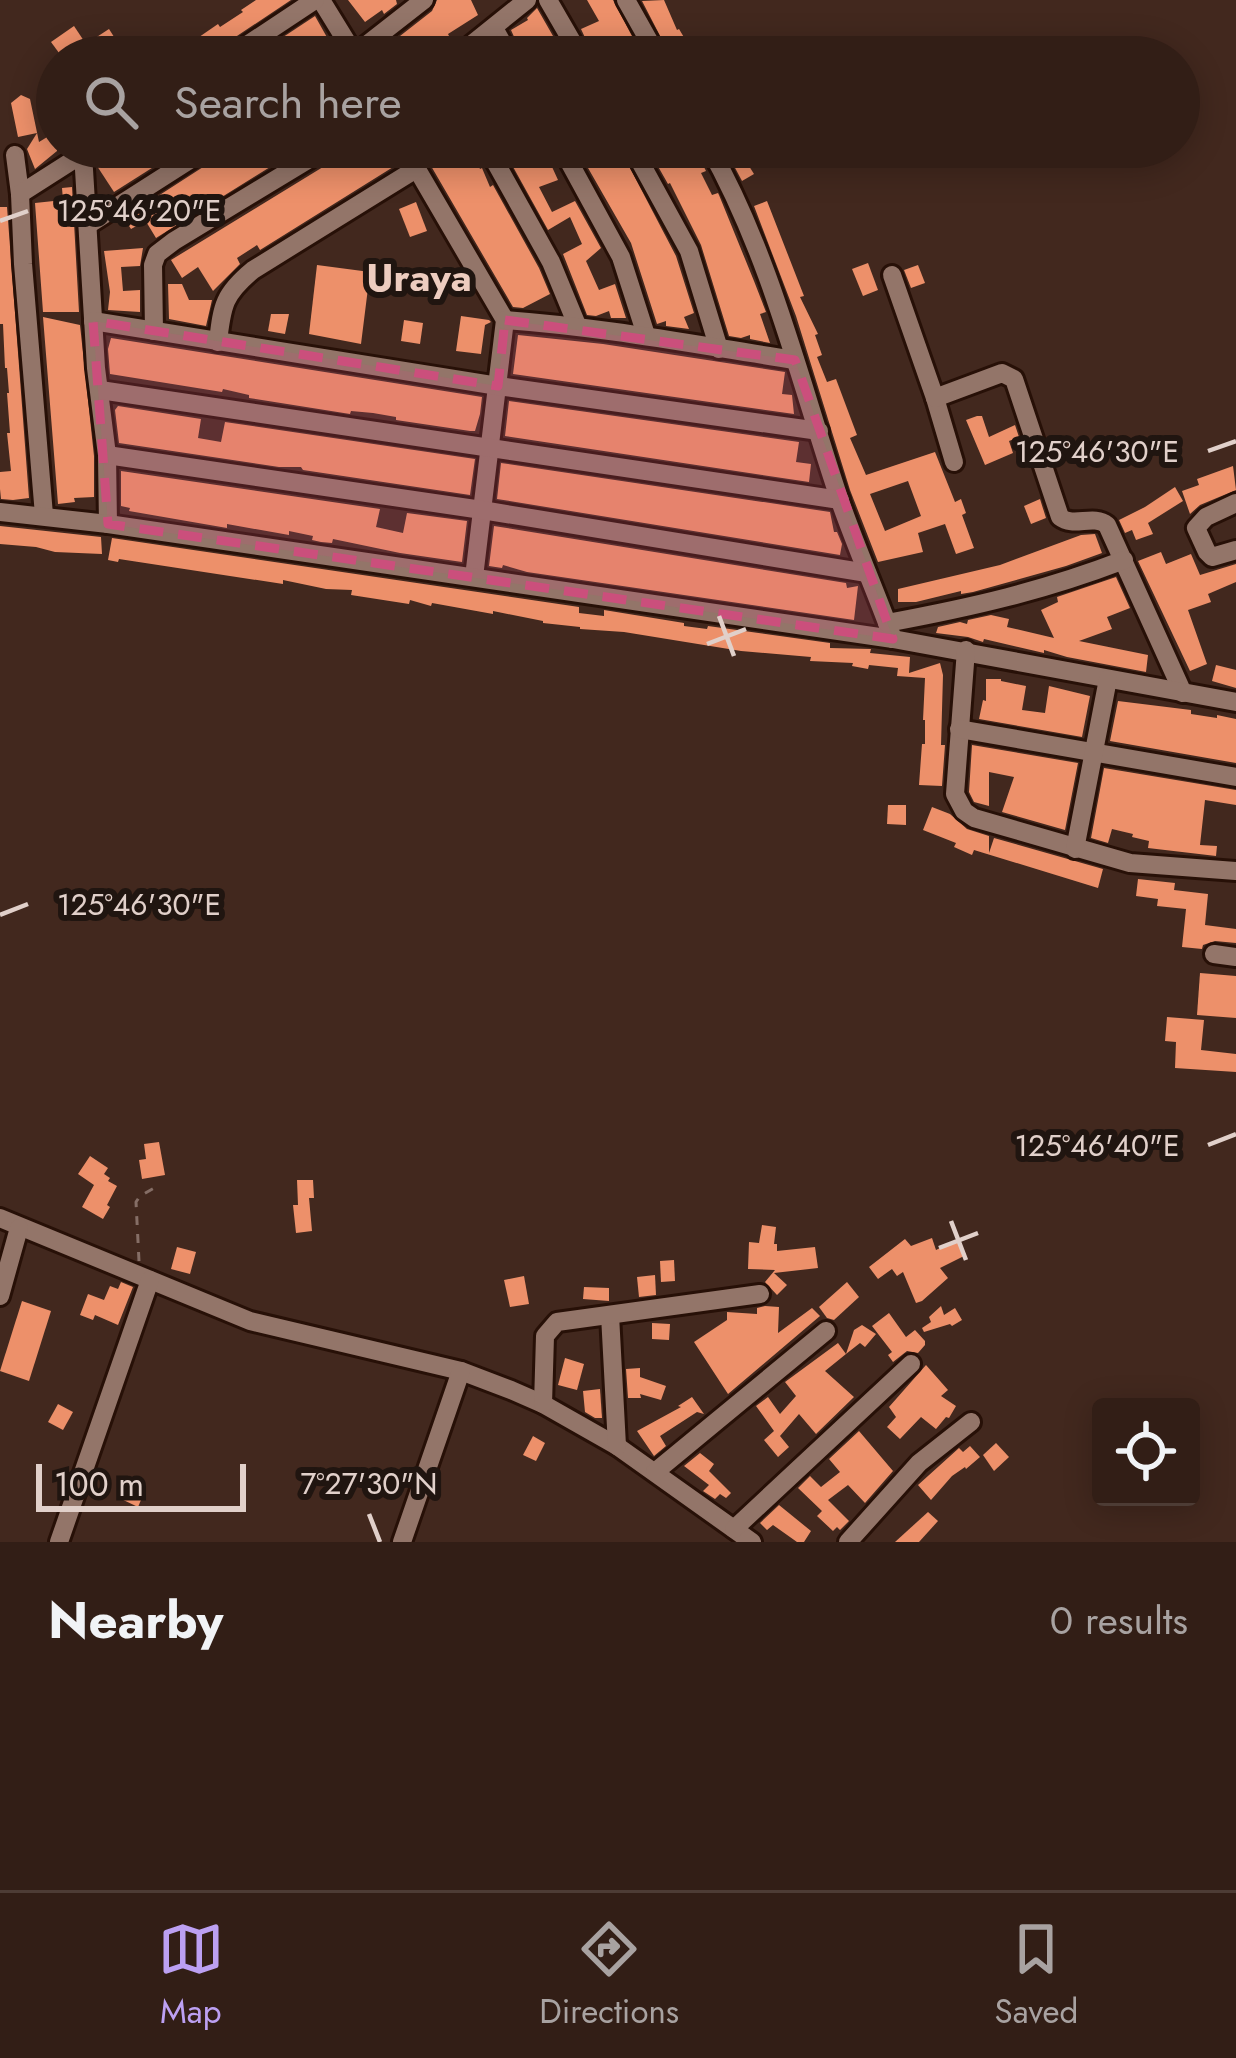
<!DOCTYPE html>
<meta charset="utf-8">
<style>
body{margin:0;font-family:Jost,sans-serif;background:#3d2b23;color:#f1f3f6}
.controls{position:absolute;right:36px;bottom:36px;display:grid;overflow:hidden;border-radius:12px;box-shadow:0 6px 30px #0003}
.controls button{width:108px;height:108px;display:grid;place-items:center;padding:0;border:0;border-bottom:3px solid #4d3c35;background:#321e16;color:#f1f3f6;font:60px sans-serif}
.scale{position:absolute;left:36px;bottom:30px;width:210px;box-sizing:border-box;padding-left:12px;border:6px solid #e1d0ca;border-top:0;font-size:33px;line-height:42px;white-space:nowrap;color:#e1d0ca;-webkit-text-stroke:9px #201510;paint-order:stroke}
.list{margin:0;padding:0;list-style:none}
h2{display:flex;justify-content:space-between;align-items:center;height:156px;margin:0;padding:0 48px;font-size:51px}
h2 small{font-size:39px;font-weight:400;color:#a8a2a1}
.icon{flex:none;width:66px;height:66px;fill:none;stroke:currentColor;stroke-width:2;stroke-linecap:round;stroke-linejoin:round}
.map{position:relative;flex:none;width:1236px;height:1542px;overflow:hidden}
.search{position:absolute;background:#321e16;box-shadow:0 6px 30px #0003;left:36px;right:36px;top:36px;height:132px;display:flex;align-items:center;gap:30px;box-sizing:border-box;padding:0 42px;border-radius:66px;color:#a8a2a1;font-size:45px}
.sheet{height:348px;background:#321e16}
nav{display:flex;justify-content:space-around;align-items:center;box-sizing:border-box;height:168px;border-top:3px solid #4d3c35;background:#321e16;font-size:33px;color:#a8a2a1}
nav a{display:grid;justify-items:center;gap:6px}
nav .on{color:#bca0f2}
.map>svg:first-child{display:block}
.building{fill:#ed906a;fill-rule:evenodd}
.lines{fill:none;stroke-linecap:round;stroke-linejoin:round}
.minor-casing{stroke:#271007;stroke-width:24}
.path{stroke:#856e66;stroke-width:3;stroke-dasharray:9 9;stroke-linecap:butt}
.minor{stroke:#937569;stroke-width:18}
.marked{fill:#cb4f7c;fill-opacity:0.2;stroke:#cb4f7c;stroke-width:9;stroke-dasharray:24 15;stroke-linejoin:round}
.ticks{fill:none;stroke:#e1d0ca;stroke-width:4.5}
.labels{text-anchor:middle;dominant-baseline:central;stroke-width:12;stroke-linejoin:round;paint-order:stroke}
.quarter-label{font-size:39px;font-weight:bold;fill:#edccbf;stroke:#201510}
.ticks-label{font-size:30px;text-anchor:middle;fill:#e1d0ca;stroke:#201510;stroke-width:12;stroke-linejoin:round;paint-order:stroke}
</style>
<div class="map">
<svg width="1236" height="1542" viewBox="0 0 1236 1542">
<rect width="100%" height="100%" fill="#42281e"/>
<!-- building -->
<g class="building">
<path d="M256,0H291L222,46L216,57H170L218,24L220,27L243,12L241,10Z"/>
<path d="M348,0H396L397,4L384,14L382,10L365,22Z"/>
<path d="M437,0H471L478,15L448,34L451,40L428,57H410L403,46L390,57H379L377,54L432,11Z"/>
<path d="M587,0H613L643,57H594L581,29L599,21Z"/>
<path d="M664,0L677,30L679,29L688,44L685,46L691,57H671L642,1Z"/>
<path d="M537,8L565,57H523L511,30L528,20L527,18Z"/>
<path d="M315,16L338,57H253Z"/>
<path d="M74,26L90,50L80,57H62L51,42Z"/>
<path d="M109,29L116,40L96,53L89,42Z"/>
<path d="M21,95L30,99L39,142L57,131V151L35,169L27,149L37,133L18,137L11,103Z"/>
<path d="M107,147H185L114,192L97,166V161Z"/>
<path d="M223,147H297L299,149L156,238L139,210L140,224L131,229L124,218L217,158Z"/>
<path d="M342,147H391L398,164L260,250L257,245L237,258L240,264L213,291L198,267L182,278L171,260L336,159Z"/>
<path d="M420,147H470L480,169L482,168L490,187L493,185L539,268L550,294L523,308L513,307Z"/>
<path d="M502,147H515L519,157L543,147L558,180L539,187L552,212L575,201L601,248L586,261L599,290L615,284L626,318H611L609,311L596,316L587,315L563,254L582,244L570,217L548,230Z"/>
<path d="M576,147H619L676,256L694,313L684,317L689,329L666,326V321L657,324L631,243Z"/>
<path d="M647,147H691L698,155L706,171L701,173L712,195L718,193L719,195L754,281L766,312L760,314L770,343L750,339V335L741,338L729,336L701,245L670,183L668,184Z"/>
<path d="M724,147H737L754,174L742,181Z"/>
<path d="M72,187L79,312H43L35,203L63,200L62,188Z"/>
<path d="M767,201L804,296L800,297L818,334L815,335L822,355L817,357L827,382L836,379L857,435L850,438L866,475L935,452L955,502L961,499L966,513L962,515L974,548L956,554L945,524L918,533L923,552L878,562L850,490L796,316L754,206ZM908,481L921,516L885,531L870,494Z"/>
<path d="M416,202L427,231L410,237L399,209Z"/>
<path d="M0,207H7L29,498L13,500L1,499L0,489V472L11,471L7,433H10L7,393H9L7,368H5L3,324H0Z"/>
<path d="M143,248L140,266L121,267L123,291L140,290V312L108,310L110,292L104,251Z"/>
<path d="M868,263L878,290L863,296L852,269Z"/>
<path d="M317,265L370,272L361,344L309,334Z"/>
<path d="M918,265L925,283L911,288L904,270Z"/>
<path d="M168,284H182L189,300H212L206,326L169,319Z"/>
<path d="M271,314H289L285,334L268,331Z"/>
<path d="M461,316L489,320L491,322L485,325L481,354L456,351Z"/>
<path d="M43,317L80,325L94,456V497L74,498L75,502L58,504Z"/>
<path d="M404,320L423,323L420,344L401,341Z"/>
<path d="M518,335L603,344L785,372L782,394L792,395L794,414L513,374Z"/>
<path d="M111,338L482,397L480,414L475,431H470L396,420V417L373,413L351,411L350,414L249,398V395L223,389L222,392L110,374L108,349Z"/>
<path d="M509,401L799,442L796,462L811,464L809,482L505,436Z"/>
<path d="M118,406L201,419L198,438L221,442L225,422L475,459L470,495L303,470L301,467H279L119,443L115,410Z"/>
<path d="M977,416H982L989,437L1015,425L1019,437L1009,441L1013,453L985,465L966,420Z"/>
<path d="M501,463L830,512L834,532H837L842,544L840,555L497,499Z"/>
<path d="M1233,466L1236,490L1200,505L1190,514L1182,491L1199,485L1197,479Z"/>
<path d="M121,471L380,509L376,527L403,533L407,513L467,521L462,562L400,553L333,539L332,543L321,542L312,540L313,536L289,531V535L227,524V528L129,511L130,508L121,506Z"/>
<path d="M1175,487L1183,501L1148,523L1153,534L1136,540L1132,530L1125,533L1119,520L1145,507Z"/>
<path d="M1040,499L1046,518L1031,524L1024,506Z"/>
<path d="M0,526L101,537L102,554L55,552L36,547L0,544Z"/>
<path d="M494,526L846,583L847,588L858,586L854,620L527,572L503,565L502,568L489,566Z"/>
<path d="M1095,534L1102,553L1066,566L973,592L961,594V591L916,602H898V589L1000,565L1081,535Z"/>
<path d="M112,538L579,607V613L604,616V610L684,623V626L707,629L708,626L830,643V648L871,649L870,653L910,657L909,673L940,663L943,675L941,745H945L942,786L919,785L922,744H925V720H923L925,678L897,676L898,668L869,665L868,669L852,666L853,663L810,661L811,657L741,651L624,632L580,629V627L543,623V621L493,611V614L432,603L431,606L410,600L409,604L351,595L352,590L326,589L283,580V584L119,559L118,562L108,560Z"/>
<path d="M1161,552L1166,564L1191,554L1200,575L1236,564V582L1208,594L1211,602L1188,610L1207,664L1190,671L1138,561Z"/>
<path d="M1116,577L1130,608L1107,617L1112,629L1079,641L1148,655L1146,672L1067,657L1044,650V653L984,639L983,642L968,637L936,633L938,627L960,622L967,624L968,620L991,615L1009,619L1007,627L1054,638L1041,610L1058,602L1057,597Z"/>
<path d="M1216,665L1236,670V688L1212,681Z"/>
<path d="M986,679H1001V681L1026,686L1022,710L1045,713L1049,686L1090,696L1082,737L979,719L983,700L986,701Z"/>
<path d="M1118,701L1191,710V714L1217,718V715L1236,719V763L1110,741Z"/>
<path d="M972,745L1078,763L1065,830L1002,812L1014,777L989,772V806L974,802L969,792Z"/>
<path d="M1104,768L1236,790V805L1205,800L1200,845L1217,846L1216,856L1148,848L1149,841L1132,837L1133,834L1112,829L1108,843L1091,838Z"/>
<path d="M888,805H906V825L887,824Z"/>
<path d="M932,807L950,814L967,829L989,836V853L994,838L1103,869L1098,888L974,850L972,855L954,847L956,843L923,830Z"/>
<path d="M1138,879L1175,883L1174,890L1208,894L1205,925L1236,929V943L1215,941L1203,945L1202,949L1182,947L1186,909L1157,906L1158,899L1136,896Z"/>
<path d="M1200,973L1236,976V1018L1197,1015Z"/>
<path d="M1167,1017L1204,1020L1201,1050L1236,1054V1072L1175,1068L1176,1042L1165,1041Z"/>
<path d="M159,1142L165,1175L142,1179L139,1160L146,1159L144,1144Z"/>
<path d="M90,1156L108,1168L104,1174L110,1178L108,1181L117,1186L107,1205L110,1207L103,1219L82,1207L94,1185L78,1174Z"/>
<path d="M297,1180H313L314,1198H309L312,1231L296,1233L293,1205H298Z"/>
<path d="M762,1225L776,1227L774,1244H777V1251L815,1247L818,1268L774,1273L787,1285L777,1295L765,1282L775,1270L748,1269L749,1242L759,1243Z"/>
<path d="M932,1238L936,1250L958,1239L966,1255L940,1268L948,1278L922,1301L916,1303L903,1272L897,1276L892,1269L878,1279L869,1267L905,1239L911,1246Z"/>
<path d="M177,1247L196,1252L190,1274L171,1269Z"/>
<path d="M674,1260L675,1281L661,1282L660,1261Z"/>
<path d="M655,1275L656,1295L639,1297L637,1277Z"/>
<path d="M524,1276L529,1304L510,1307L504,1280Z"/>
<path d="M121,1282L133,1287L118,1325L95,1315L93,1320L80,1315L88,1294L104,1300L110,1286L118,1289Z"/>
<path d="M847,1282L859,1297L834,1320L827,1318L819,1307Z"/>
<path d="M584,1287L609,1288V1301L583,1299Z"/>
<path d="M22,1301L51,1311L29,1381L0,1371Z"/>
<path d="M765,1306L779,1307L778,1333L812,1308L820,1316L728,1394L694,1342L727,1320V1312L757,1314V1308Z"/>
<path d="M941,1306L944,1315L955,1308L962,1320L952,1326L950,1324L924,1332L922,1328L931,1322L929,1317Z"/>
<path d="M889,1313L906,1337L915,1330L925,1341V1345L918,1353L907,1351L893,1362L888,1355L892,1352L872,1326Z"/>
<path d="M652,1323L670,1324L669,1340L652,1339Z"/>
<path d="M862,1325L876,1334L865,1347L860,1343L846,1354L854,1330Z"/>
<path d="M838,1343L846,1354L825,1371L854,1397L816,1434L799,1414L780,1436L789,1447L778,1457L764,1440L774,1431L756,1406L768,1397L780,1414L796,1396L785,1382Z"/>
<path d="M565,1358L584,1364L577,1390L558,1385Z"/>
<path d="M926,1365L948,1390L941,1396L956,1406L949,1418L946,1417L936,1429L921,1417L900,1439L887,1427L896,1417L889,1407Z"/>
<path d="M640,1368V1377L666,1386L661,1400L640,1394L641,1398H628L626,1369Z"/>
<path d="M600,1389L602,1418H595L585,1412L583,1391Z"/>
<path d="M692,1397L704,1414L697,1412L660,1436L666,1446L654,1456L637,1431L681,1407L678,1406Z"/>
<path d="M58,1404L73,1412L63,1430L48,1422Z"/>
<path d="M859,1431L893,1471L865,1503L848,1485L828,1500L849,1521L840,1530L837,1527L833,1531L817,1516L822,1511L798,1488L810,1476L821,1487L840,1472L829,1459Z"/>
<path d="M533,1436L545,1443L536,1461L523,1455Z"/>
<path d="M996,1443L1009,1457L994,1471L983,1455Z"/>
<path d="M970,1446L980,1457L966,1469L965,1467L952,1476L931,1500L918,1485L959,1448L963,1452Z"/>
<path d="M700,1453L714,1464L709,1471L731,1493L726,1498L720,1494L715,1499L703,1491L709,1485L684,1466Z"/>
<path d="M123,1484L144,1493L138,1507L117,1497Z"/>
<path d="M779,1505L811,1531L804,1542H797L773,1525L767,1530L760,1523Z"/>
<path d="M928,1512L938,1521L919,1542H895Z"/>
</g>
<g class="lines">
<defs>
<g id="minor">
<path d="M321,0L356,57"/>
<path d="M548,0L581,57"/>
<path d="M626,0L658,57"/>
<path d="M494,28L510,57"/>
<path d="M229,57L315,0"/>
<path d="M351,57L424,0"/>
<path d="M456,57L527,0"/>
<path d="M404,147L505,320L474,577"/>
<path d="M487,147L551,262L577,325"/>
<path d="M561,147L621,257L646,335"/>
<path d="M632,147L689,251L719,349"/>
<path d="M709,147C771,257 800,382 840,501C856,547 876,592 893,639"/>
<path d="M83,153L96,368L107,455L108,524"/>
<path d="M15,155L20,194L23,264L44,515"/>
<path d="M20,194L92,148"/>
<path d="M88,225L210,147"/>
<path d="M892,275L935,398L954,462"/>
<path d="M505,320C604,327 696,345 795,360"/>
<path d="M93,321L498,386L819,431"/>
<path d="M154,331L153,265L157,254L174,241L329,147"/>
<path d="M218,342C222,305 224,294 253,270L416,169"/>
<path d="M100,390L840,500"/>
<path d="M935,398L1002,373L1014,379L1060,517C1074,528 1093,514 1107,525L1183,693"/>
<path d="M107,455L482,510L867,573"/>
<path d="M1236,503L1206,517L1196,528L1207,552L1212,557L1236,550"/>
<path d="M0,512L108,524L893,639L1236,702"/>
<path d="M887,623C973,607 1043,591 1124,560"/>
<path d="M966,650L955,794L964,811L974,818L1130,863L1236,871"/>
<path d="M959,729L1236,777"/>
<path d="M1075,849L1108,679"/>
<path d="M1214,954L1236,957"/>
<path d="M0,1218L250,1321L461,1371L511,1390L543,1404L617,1446L752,1542"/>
<path d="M0,1296L19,1228"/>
<path d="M610,1315L617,1446"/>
<path d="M543,1404L545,1336L557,1322L760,1294"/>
<path d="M655,1472L826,1331"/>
<path d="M734,1529L911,1364"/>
<path d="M59,1542L150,1280"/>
<path d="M402,1542L461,1371"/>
<path d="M848,1542L919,1463L971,1422"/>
</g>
</defs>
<!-- minor casing -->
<use href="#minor" class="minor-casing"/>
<!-- path -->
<path class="path" d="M139,1261L136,1202L140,1196L156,1187"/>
<!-- minor -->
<use href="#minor" class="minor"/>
</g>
<!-- marked area -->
<path class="marked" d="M505,320L795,360L893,639L108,524L93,321L498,386Z"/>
<!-- ticks -->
<path class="ticks" d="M0,221L28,211M1208,451L1236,441M719,616L734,656M707,644L746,629M0,915L28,904M1208,1145L1236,1134M951,1221L966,1260M939,1248L978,1233M369,1514L380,1542"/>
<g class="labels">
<!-- quarter labels -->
<g class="quarter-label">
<text x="419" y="277">Uraya</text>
</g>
</g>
<g class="ticks-label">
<text x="139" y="221">125°46'20"E</text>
<text x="1097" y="462">125°46'30"E</text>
<text x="139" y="915">125°46'30"E</text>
<text x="1097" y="1156">125°46'40"E</text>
<text x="369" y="1494">7°27'30"N</text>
</g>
</svg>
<div class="controls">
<button><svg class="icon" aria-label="locate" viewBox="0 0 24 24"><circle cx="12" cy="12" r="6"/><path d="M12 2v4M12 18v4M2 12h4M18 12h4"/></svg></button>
</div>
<div class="scale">100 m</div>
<div class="search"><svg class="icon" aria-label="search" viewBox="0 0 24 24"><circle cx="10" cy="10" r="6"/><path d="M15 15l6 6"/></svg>Search here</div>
</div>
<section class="sheet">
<h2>Nearby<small>0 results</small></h2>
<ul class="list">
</ul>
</section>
<nav>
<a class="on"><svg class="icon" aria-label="map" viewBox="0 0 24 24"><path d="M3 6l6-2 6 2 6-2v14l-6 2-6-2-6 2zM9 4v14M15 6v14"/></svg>Map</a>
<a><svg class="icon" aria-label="directions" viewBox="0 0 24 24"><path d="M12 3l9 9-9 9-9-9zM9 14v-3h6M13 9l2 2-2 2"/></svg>Directions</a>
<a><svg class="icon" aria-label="saved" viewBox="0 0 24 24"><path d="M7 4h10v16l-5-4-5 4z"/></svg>Saved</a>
</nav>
